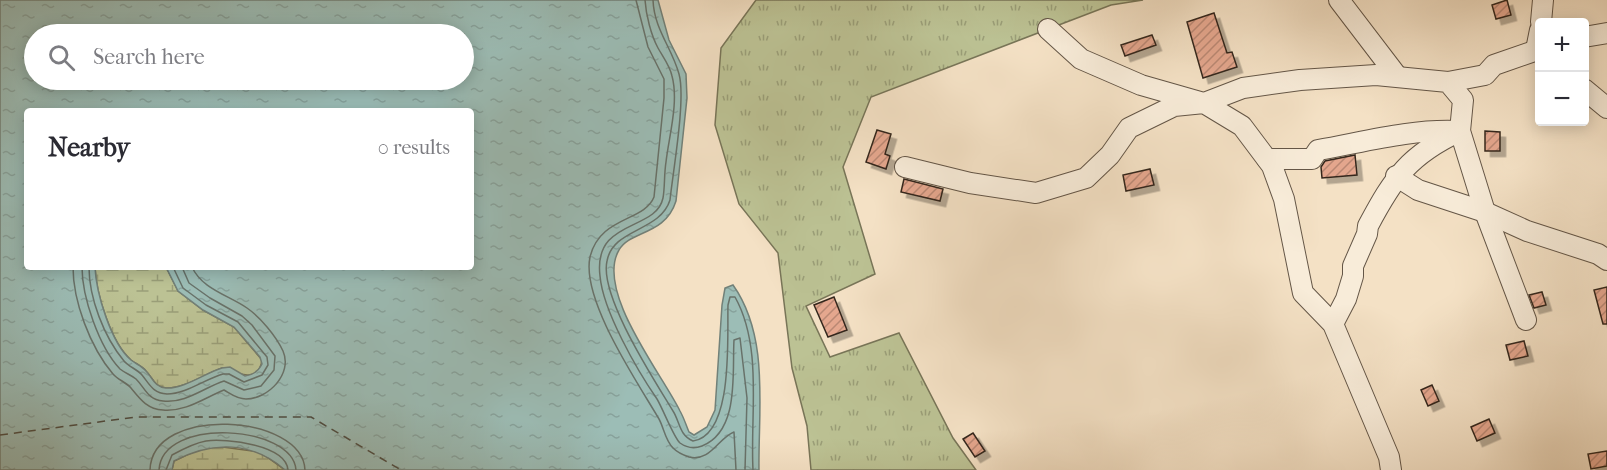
<!DOCTYPE html>
<meta charset="utf-8">
<style>
body{margin:0;font-family:"IM FELL French Canon",serif;background:#f7f7f7;color:#2b2b33}
.controls{position:absolute;right:18px;top:18px;display:grid;overflow:hidden;border-radius:6px;box-shadow:0 3px 15px #0003}
.controls button{width:54px;height:54px;display:grid;place-items:center;padding:0;border:0;border-bottom:2px solid #e1e1e2;background:#fff;color:#2b2b33;font:30px sans-serif}
.list{margin:0;padding:0;list-style:none}
h2{display:flex;justify-content:space-between;align-items:center;height:78px;margin:0;padding:0 24px;font-size:26px}
h2 small{font-size:20px;font-weight:400;color:#7c7c81}
.icon{flex:none;width:33px;height:33px;fill:none;stroke:currentColor;stroke-width:2;stroke-linecap:round;stroke-linejoin:round}
.map{position:relative;flex:none;width:1607px;height:470px;overflow:hidden}
.search{position:absolute;background:#fff;box-shadow:0 3px 15px #0003;left:24px;top:24px;width:450px;height:66px;display:flex;align-items:center;gap:15px;box-sizing:border-box;padding:0 21px;border-radius:33px;color:#7c7c81;font-size:22px}
.panel{position:absolute;background:#fff;box-shadow:0 3px 15px #0003;left:24px;top:108px;width:450px;height:162px;border-radius:6px}
.map>svg:first-child{display:block}
.grass{fill:url(#grass-tufts);stroke:#787558;stroke-width:1.5}
.wetland{fill:url(#wetland-marsh);stroke:#787558;stroke-width:1.5}
.water{fill:url(#water-ripples);stroke:#728179;stroke-width:1.5;fill-rule:evenodd}
.lines{fill:none;stroke-linecap:round;stroke-linejoin:round}
.shore{stroke:#68726a;stroke-width:1.5}
.ferry{stroke:#4e4d43;stroke-width:1.5;stroke-dasharray:8 6;stroke-linecap:butt}
.building{fill:url(#building-hatch);stroke:#34281d;stroke-width:1.5;filter:url(#shadow)}
.minor-casing{stroke:#645647;stroke-width:22}
.minor{stroke:#f8ecd9;stroke-width:20}
</style>
<div class="map">
<svg width="1607" height="470" viewBox="0 0 1607 470">
<defs>
<pattern id="grass-tufts" width="24" height="20" patternUnits="userSpaceOnUse" patternTransform="scale(1.5)"><rect width="24" height="20" fill="#bcc294"/><path d="M3 7l-1-3M5 7V3M7 7l1-3M15 17l-1-3M17 17v-4M19 17l1-3" fill="none" stroke="#9a9e78"/></pattern>
<pattern id="wetland-marsh" width="20" height="14" patternUnits="userSpaceOnUse" patternTransform="scale(1.5)"><rect width="20" height="14" fill="#bcc294"/><path d="M1 5h8M5 5V1M11 12h8M15 12V8" fill="none" stroke="#9a9e78"/></pattern>
<pattern id="water-ripples" width="26" height="14" patternUnits="userSpaceOnUse" patternTransform="scale(1.5)"><rect width="26" height="14" fill="#9cbdb6"/><path d="M2 4q2-2 4 0t4 0M15 11q2-2 4 0t4 0" fill="none" stroke="#87a29c"/></pattern>
<pattern id="building-hatch" width="6" height="6" patternUnits="userSpaceOnUse" patternTransform="scale(1.5)"><rect width="6" height="6" fill="#e5a78e"/><path d="M-1 1l2-2M0 6l6-6M5 7l2-2" fill="none" stroke="#ba8873"/></pattern>
<filter id="shadow"><feDropShadow dx="5.5" dy="5.5" stdDeviation="0" flood-color="#0004"/></filter>
</defs>
<rect width="100%" height="100%" fill="#f4e1c5"/>
<filter id="stains"><feTurbulence type="fractalNoise" baseFrequency=".00333" numOctaves="4"/><feColorMatrix values="0 0 0 0 .2 0 0 0 0 .09 0 0 0 0 .02 0 0 0 .5 -.17"/></filter>
<radialGradient id="worn" r=".72"><stop offset=".6" stop-color="#630" stop-opacity="0"/><stop offset="1" stop-color="#630" stop-opacity=".3"/></radialGradient>
<!-- grass -->
<path class="grass" d="M756,0H1143L1111,5L871,97L843,167L875,274L806,306L830,357L899,333L953,438L976,470H811L807,426L792,368L778,253L739,204L715,125L721,48Z"/>
<!-- wetland -->
<g class="wetland">
<path d="M95,267H166L178,291L203,310L234,327L262,360C259,384 236,373 222,368C205,374 184,389 166,388C154,387 153,378 146,371C142,366 136,364 131,360C111,343 96,293 95,267Z"/>
<path d="M215,446L260,452L285,470H172L174,461L204,447Z"/>
</g>
<!-- water -->
<path class="water" d="M0,0H658L669,40L686,74L687,98L676,201C665,236 630,230 619,250C595,291 662,374 680,411C684,418 686,425 689,432L694,435L707,427L715,410L722,305L725,288L733,285C770,337 758,410 759,470H285C252,441 212,441 174,461L172,470H0ZM34,34H464V80H34ZM27,111H471V267H166L178,291L203,310L234,327L260,357L262,364C258,372 253,375 245,376L230,367L222,368C205,373 184,389 166,388C154,387 153,378 146,371C142,366 136,364 131,360C111,343 96,293 95,267H27Z"/>
<g class="lines">
<!-- shore -->
<g class="shore">
<path d="M636,0L648,47L664,79V98L654,197C644,222 600,216 590,257C581,300 638,383 659,419C664,428 665,440 673,448C677,452 683,455 689,457C711,462 718,438 734,432L736,470"/>
<path d="M645,0C646,15 651,35 658,48C663,57 670,66 672,76C679,102 669,136 666,162C664,174 665,187 663,198C656,232 593,218 600,276C603,311 637,370 657,399C663,409 674,438 680,443C687,448 694,449 702,446C740,431 732,372 734,340L740,338L747,398L745,470"/>
<path d="M653,0C654,29 672,48 679,74C686,99 673,171 670,200C660,232 613,228 607,261C599,296 655,381 673,411C680,422 679,435 693,441C734,435 727,337 728,305L730,297H735C763,347 750,415 753,470"/>
<path d="M73,267C73,301 90,347 113,374C118,380 126,382 131,388C140,399 147,409 163,410C186,412 204,398 224,390C231,394 237,399 246,399C268,399 293,374 283,351C276,336 260,317 247,308C228,295 202,289 192,267"/>
<path d="M82,267C82,297 99,347 120,369C125,373 131,375 136,379C146,389 147,399 163,401C185,404 205,387 224,381L244,390L261,386L274,370L275,356L252,325L242,316L210,298L189,283L182,267"/>
<path d="M89,267C89,298 104,337 124,361C129,367 137,369 142,375C150,385 153,393 167,394C186,394 205,379 223,374H229L244,382L262,375L268,365L267,357L238,322L206,305L183,288L173,267"/>
<path d="M150,470C152,404 303,414 305,470"/>
<path d="M159,470C162,416 293,425 296,470"/>
<path d="M166,470L172,455C183,449 194,443 206,441C226,438 286,445 288,470"/>
</g>
<!-- ferry -->
<path class="ferry" d="M0,435L136,417H311L401,470"/>
</g>
<!-- building -->
<g class="building">
<path d="M1507,0L1511,15L1496,19L1492,5Z"/>
<path d="M1214,13L1227,53L1232,52L1237,67L1203,78L1187,22Z"/>
<path d="M1152,35L1156,45L1125,56L1121,45Z"/>
<path d="M877,130L891,134L885,154L890,156L886,169L866,162Z"/>
<path d="M1485,131L1500,132V151H1485Z"/>
<path d="M1355,155L1357,175L1322,178L1321,167L1325,161Z"/>
<path d="M1150,169L1154,185L1126,191L1123,175Z"/>
<path d="M904,179L943,189L940,201L901,192Z"/>
<path d="M1607,287V324H1603L1594,290Z"/>
<path d="M1542,292L1546,305L1534,308L1529,295Z"/>
<path d="M834,297L847,330L828,337L814,305Z"/>
<path d="M1524,341L1528,356L1510,360L1506,345Z"/>
<path d="M1432,385L1439,401L1428,406L1421,390Z"/>
<path d="M1489,419L1495,433L1477,441L1471,427Z"/>
<path d="M973,433L985,451L975,457L963,439Z"/>
<path d="M1607,451V466L1591,469L1588,454Z"/>
</g>
<g class="lines">
<defs>
<g id="minor">
<path d="M1339,0L1397,76"/>
<path d="M1541,22L1543,0"/>
<path d="M1048,29L1081,59L1141,85L1204,103L1243,88L1300,80L1376,75L1448,82L1463,100L1460,131L1485,212L1526,320"/>
<path d="M1540,30L1536,50L1540,52"/>
<path d="M1584,37L1607,33"/>
<path d="M1448,82L1485,75L1494,65L1540,49"/>
<path d="M1584,89L1607,108"/>
<path d="M1267,159H1312L1318,150C1364,142 1410,129 1457,131"/>
<path d="M905,167L970,183L1036,193L1086,178L1110,155L1129,128L1174,106L1204,103L1242,126L1272,166L1284,199L1303,293L1333,324L1389,457L1391,470"/>
<path d="M1396,176L1418,190L1485,212L1527,231L1598,254L1607,260"/>
<path d="M1333,324L1346,299L1353,276V266L1367,234L1368,226C1394,177 1409,155 1460,131"/>
</g>
</defs>
<!-- minor casing -->
<use href="#minor" class="minor-casing"/>
<!-- minor -->
<use href="#minor" class="minor"/>
</g>
<rect width="100%" height="100%" filter="url(#stains)"/>
<rect width="100%" height="100%" fill="url(#worn)"/>
</svg>
<div class="controls">
<button>+</button>
<button>−</button>
</div>
<div class="search"><svg class="icon" aria-label="search" viewBox="0 0 24 24"><circle cx="10" cy="10" r="6"/><path d="M15 15l6 6"/></svg>Search here</div>
<section class="panel">
<h2>Nearby<small>0 results</small></h2>
<ul class="list">
</ul>
</section>
</div>
